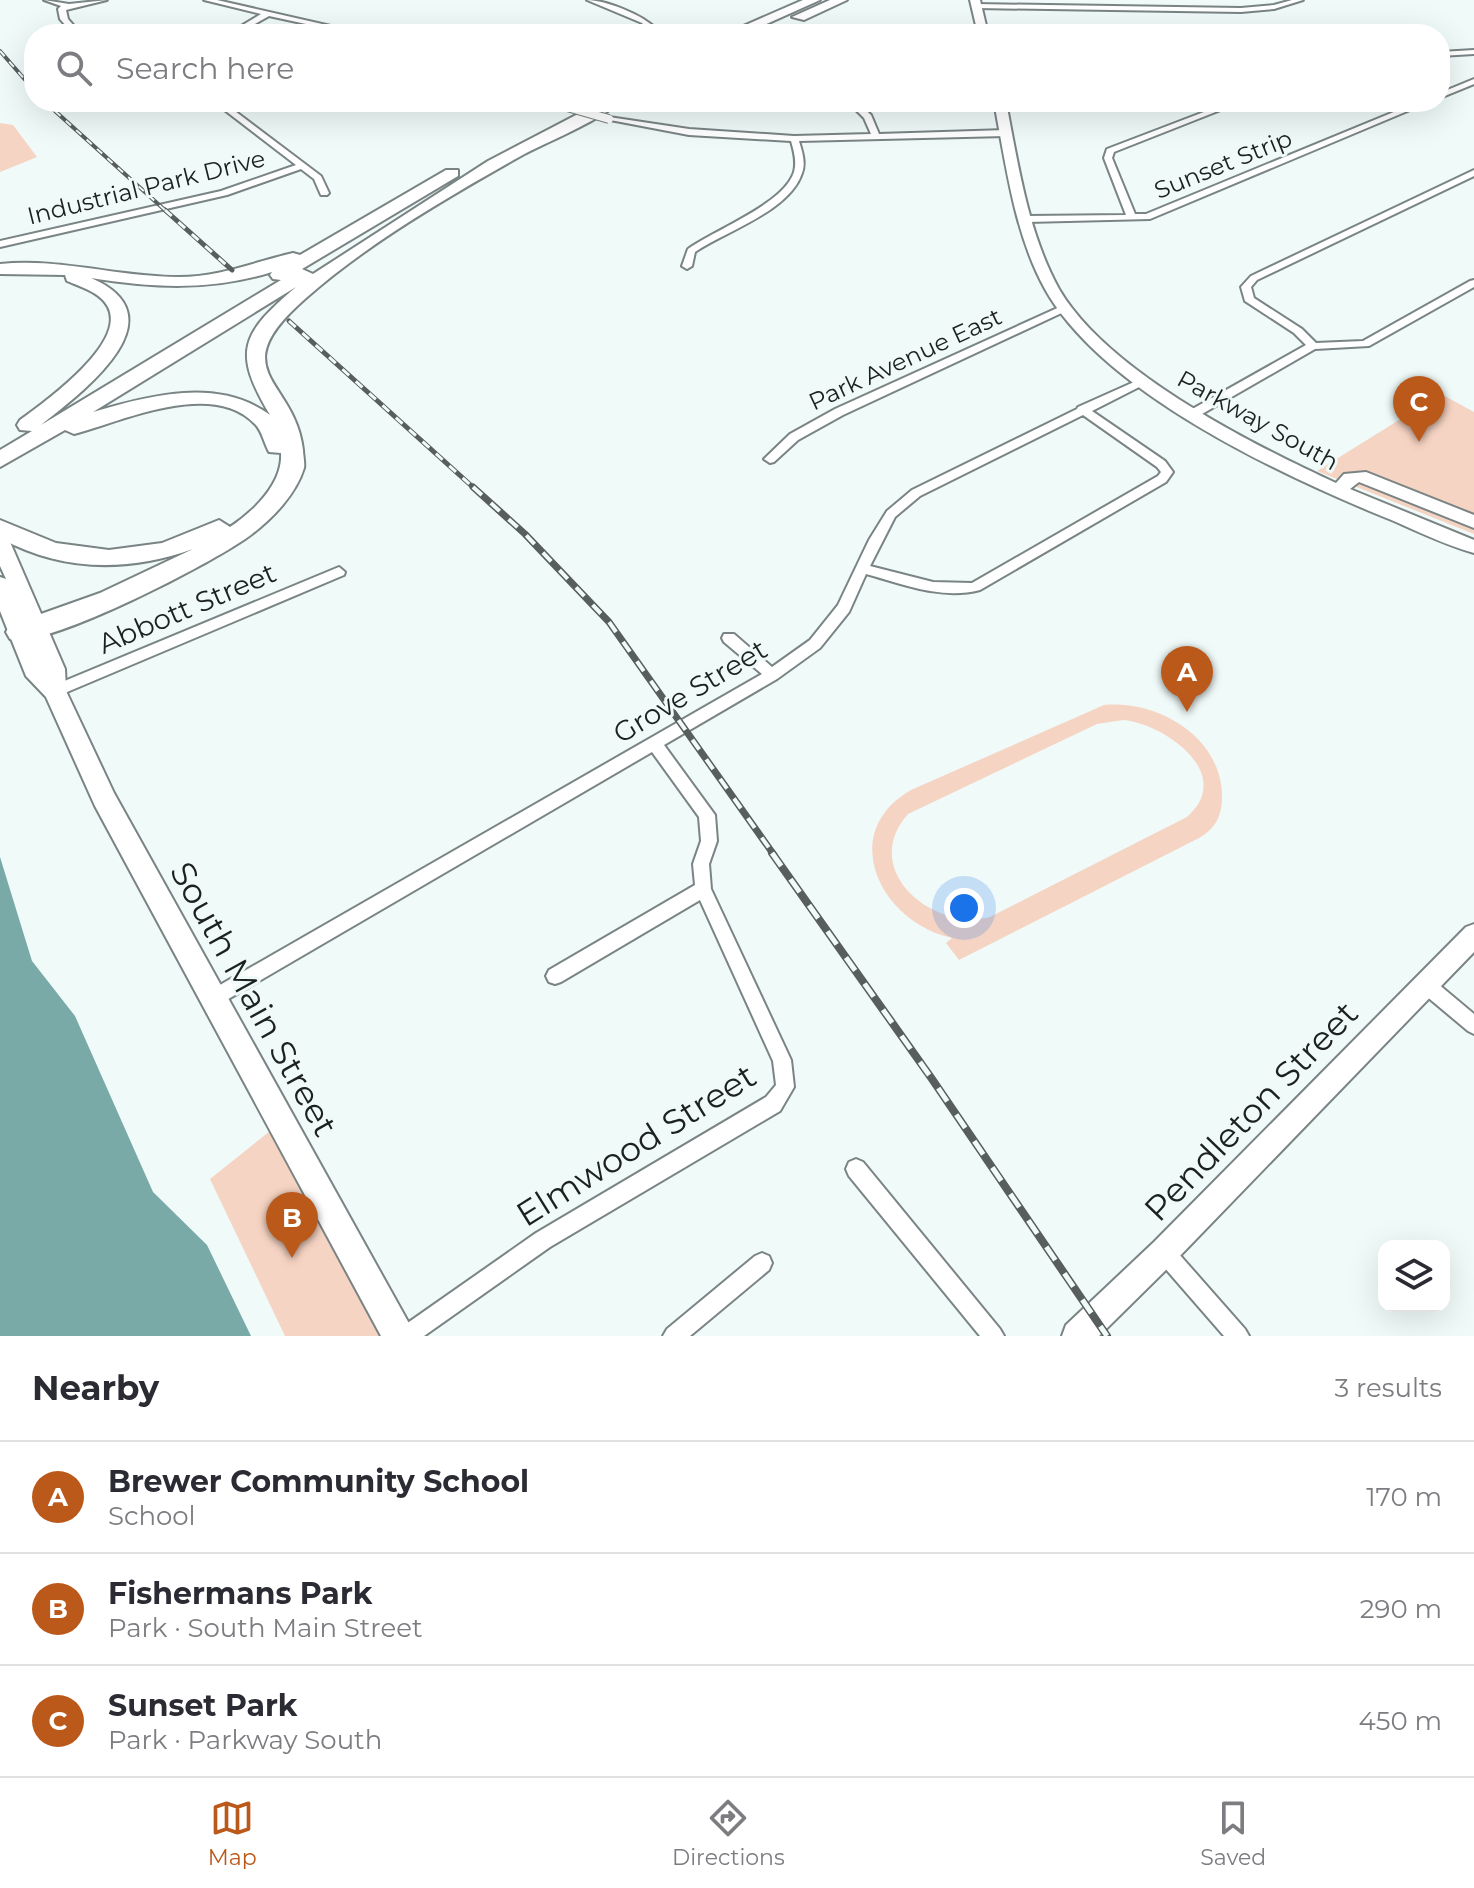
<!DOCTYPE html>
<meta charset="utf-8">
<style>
body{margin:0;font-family:Montserrat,sans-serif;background:#f7f7f7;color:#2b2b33}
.controls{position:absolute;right:24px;bottom:24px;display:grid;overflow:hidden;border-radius:16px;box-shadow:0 8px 32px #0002}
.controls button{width:72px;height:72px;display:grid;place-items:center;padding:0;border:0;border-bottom:2px solid #e1e1e2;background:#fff;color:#2b2b33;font:40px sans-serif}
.you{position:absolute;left:964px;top:908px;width:28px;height:28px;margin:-20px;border:6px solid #fff;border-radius:50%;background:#1a73e8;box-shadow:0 0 0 12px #1a73e833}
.badge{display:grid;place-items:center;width:52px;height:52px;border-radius:50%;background:#bb591b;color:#fff;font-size:26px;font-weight:700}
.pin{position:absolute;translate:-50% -66px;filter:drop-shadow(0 2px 4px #0008)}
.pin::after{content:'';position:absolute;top:42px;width:28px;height:24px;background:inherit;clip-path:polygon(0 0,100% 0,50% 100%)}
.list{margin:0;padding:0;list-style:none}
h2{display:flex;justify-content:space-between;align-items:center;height:104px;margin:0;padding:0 32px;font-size:34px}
h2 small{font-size:26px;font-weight:400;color:#7c7c81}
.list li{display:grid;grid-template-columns:52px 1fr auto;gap:24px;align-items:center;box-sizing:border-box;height:112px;padding:0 32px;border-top:2px solid #e1e1e2}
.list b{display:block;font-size:30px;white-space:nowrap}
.list p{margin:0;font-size:26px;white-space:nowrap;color:#7c7c81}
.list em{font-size:26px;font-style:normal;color:#7c7c81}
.icon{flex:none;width:44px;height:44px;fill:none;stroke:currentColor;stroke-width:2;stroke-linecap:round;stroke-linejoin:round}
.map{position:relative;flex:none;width:1474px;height:1336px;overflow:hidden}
.search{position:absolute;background:#fff;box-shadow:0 8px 32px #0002;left:24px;right:24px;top:24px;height:88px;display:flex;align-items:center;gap:20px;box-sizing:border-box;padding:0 28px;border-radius:32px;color:#7c7c81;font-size:30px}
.sheet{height:440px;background:#fff}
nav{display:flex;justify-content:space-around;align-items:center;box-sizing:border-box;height:112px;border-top:2px solid #e1e1e2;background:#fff;font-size:22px;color:#7c7c81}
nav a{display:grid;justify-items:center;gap:4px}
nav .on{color:#bb591b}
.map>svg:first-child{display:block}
.green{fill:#f6d4c3;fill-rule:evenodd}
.water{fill:#7aaaa8}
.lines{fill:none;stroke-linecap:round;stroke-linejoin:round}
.street-casing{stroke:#7a8484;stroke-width:4}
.secondary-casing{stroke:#7a8484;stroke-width:4}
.primary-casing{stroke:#7a8484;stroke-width:4}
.highway-casing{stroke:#7a8484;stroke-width:4}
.street{fill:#fff;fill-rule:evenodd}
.secondary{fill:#fff;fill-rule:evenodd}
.primary{fill:#fff;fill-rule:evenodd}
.highway{fill:#fff;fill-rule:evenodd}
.rail-far3-casing{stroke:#585e5e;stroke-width:4}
.rail-far2-casing{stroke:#585e5e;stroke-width:5}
.rail-far1-casing{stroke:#585e5e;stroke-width:7}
.rail-casing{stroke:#585e5e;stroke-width:8}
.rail-far3{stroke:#effaf9;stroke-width:2;stroke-dasharray:7;stroke-linecap:butt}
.rail-far2{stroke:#effaf9;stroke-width:3;stroke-dasharray:9;stroke-linecap:butt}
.rail-far1{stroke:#effaf9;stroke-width:4;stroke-dasharray:12;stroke-linecap:butt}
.rail{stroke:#effaf9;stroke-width:5;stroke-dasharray:16;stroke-linecap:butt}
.street-bridge-casing{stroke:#7a8484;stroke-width:10;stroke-linecap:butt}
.street-bridge{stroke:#fff;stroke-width:8}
.labels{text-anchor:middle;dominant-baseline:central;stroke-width:6;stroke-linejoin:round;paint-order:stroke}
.far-street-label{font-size:24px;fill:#1c2020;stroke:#effaf9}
.street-label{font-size:28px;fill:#1c2020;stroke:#effaf9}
.near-street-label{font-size:34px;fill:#1c2020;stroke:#effaf9}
</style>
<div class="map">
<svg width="1474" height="1336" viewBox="0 0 1474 1336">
<rect width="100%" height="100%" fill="#effaf9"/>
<!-- green -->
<g class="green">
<path d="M0,123L13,125L37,157L0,172Z"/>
<path d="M1441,394L1474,412V534L1317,471Z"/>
<path d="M1104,705C1159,700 1223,738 1222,798C1222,816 1215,829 1199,838L959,960L946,943L952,938C881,923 836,833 911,790ZM1123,720C1165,724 1236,774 1187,817L990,917C931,931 859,869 908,814L1097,724Z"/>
<path d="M270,1131L380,1336H285L210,1179Z"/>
</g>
<!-- water -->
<path class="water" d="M0,857L32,961L75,1016L153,1192L207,1245L251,1336H0Z"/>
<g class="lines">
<defs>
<g id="street">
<path d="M44,0L69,4L107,0L66,10L68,19L81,34H73L60,19L58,9L61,6Z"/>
<path d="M204,0H217L366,34H352L269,16L237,34H228L261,14Z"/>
<path d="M587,0C605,0 644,15 656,29L649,31L642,23Z"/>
<path d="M1292,0H1303L1274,9L1241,12L976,8L972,6L976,4L1241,8L1274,5Z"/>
<path d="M1474,50V54L1440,56V52Z"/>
<path d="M1474,79V84L1440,98V93Z"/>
<path d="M214,102H223L321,176L329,193L327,195H321L314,179L301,169L227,195L0,247V241L221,191L296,165Z"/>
<path d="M848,102H857L871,115L879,134L1006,130L1010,133L1006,136L799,141C802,151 806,163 802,173C790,211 726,231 695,252L692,266L687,269L682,266L688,249C714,230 784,204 794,172C797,162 794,151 791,141L689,135L605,119L609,117L689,129L794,136L871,134L864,118Z"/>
<path d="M1230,102H1241L1114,152L1112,158L1135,214H1146L1418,102H1429L1150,219L1027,222L1022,219L1027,216L1126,215L1104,158L1107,149Z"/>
<path d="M1474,170V176L1257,280L1251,287L1254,298L1302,329L1316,343L1363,341L1470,281L1474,280V287L1369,346L1315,349L1195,418H1187V412L1306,345L1294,333L1245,301L1241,287L1251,276Z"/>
<path d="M1064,305L1069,308L1068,310L843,415L798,440L774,462L770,463L764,459L790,434L835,409Z"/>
<path d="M1143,378L1148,381L1147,383L1092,411L1165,461L1173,472L1166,482L980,590C941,600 903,584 866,574L849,612L820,648L777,679L664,745L715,815L717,841L709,864L711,889L791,1060L794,1087L780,1111L550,1247L424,1336H395L399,1329L536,1233L766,1097L776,1085L773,1061L700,900L561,982L555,984L549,982L546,976L549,970L695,885L693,864L701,841L699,817L652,752L218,1005L212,1007L206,1005L203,999L206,993L762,674L724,642L722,638L724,634H734L772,667L810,640L838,605L869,540L887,511L912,490L1077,409L1078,407ZM1083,415L1157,467L1161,472L1158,476L972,583L933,582L870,566L895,517L920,496Z"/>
<path d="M339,567L345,572L344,575L60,695H50L48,691L50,687Z"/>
<path d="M1425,976L1431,978L1474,1014V1034L1468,1031L1419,990L1416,984L1419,978Z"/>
<path d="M856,1159L863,1162L1000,1329L1004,1336H980L849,1176L846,1169L849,1162Z"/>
<path d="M1164,1242L1171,1245L1245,1329L1249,1336H1224L1157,1259L1154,1252L1157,1245Z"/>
<path d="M762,1253L769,1256L772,1263L769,1270L690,1336H663L667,1329L755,1256Z"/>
</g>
<g id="secondary">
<path d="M970,0H980L988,34H978Z"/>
<path d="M994,102H1006C1018,164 1028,233 1059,289C1107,371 1251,444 1336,483L1344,474L1366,472L1474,515V528L1359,482L1350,489L1474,540V553C1445,545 1417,531 1389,519C1283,476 1103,393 1045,289C1014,233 1006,164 994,102Z"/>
<path d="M1474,924V952L1174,1262L1099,1336H1062L1066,1325L1154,1242L1466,927Z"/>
</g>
<path id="primary" d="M0,535L10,542L65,669L66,691L114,793L416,1336H381L95,806L46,697L26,676L0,611V577L6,579L0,566Z"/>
<g id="highway">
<path d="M803,0H820L744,34H725Z"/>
<path d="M830,0H847L804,20L792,17Z"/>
<path d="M601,102H619C602,120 544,143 519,157C448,197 367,244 306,298C220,373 295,378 303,450C303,455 305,463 304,468C296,494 273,518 252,534C219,560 45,650 10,639L6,632L10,625L100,593L193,549C128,572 62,572 0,538V520L56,543L109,550L162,543L219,520L230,527C254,511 283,483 281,453L269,452C264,443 262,431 255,424C212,379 123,421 74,434L65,430L0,467V450L32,431L20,430L17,425L20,420C45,402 127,343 108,307C100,292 81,287 67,281L65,275L0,274V264C61,258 118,277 179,277C220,277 254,262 293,253L300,255L446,170H458V176L302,269L313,274L488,161ZM272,272L270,275L273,279L281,280L41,425C84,391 182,317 91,278C154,288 210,291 272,272ZM296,287C241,334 232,351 270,415C219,377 150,395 93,412Z"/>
</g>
</defs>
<!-- street casing -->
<use href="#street" class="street-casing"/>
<!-- secondary casing -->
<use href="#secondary" class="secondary-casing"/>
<!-- primary casing -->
<use href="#primary" class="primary-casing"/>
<!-- highway casing -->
<use href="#highway" class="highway-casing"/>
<!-- street -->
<use href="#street" class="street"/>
<!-- secondary -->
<use href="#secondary" class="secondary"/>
<!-- primary -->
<use href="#primary" class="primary"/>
<!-- highway -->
<use href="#highway" class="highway"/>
<defs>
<g id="rail-far3">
<path d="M0,51L34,90"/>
<path d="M45,102L167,212"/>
</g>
<g id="rail-far2">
<path d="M165,210L232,270"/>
<path d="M289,321L475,489"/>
</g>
<path id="rail-far1" d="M473,487L525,534L609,622L774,855"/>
<path id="rail" d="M772,853L932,1079L1107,1336"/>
</defs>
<!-- rail-far3 casing -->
<use href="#rail-far3" class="rail-far3-casing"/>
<!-- rail-far2 casing -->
<use href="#rail-far2" class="rail-far2-casing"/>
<!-- rail-far1 casing -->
<use href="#rail-far1" class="rail-far1-casing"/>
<!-- rail casing -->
<use href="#rail" class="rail-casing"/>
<!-- rail-far3 -->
<use href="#rail-far3" class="rail-far3"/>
<!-- rail-far2 -->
<use href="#rail-far2" class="rail-far2"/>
<!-- rail-far1 -->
<use href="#rail-far1" class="rail-far1"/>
<!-- rail -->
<use href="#rail" class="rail"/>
<defs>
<path id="street-bridge" d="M553,103L609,119"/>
</defs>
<!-- street-bridge casing -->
<use href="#street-bridge" class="street-bridge-casing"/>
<!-- street-bridge -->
<use href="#street-bridge" class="street-bridge"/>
</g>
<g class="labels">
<!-- far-street labels -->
<g class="far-street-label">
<text transform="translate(1223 164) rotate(-22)">Sunset Strip</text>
<text transform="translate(146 187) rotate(-14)">Industrial Park Drive</text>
<text transform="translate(905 359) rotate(-25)">Park Avenue East</text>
<text transform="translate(1258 420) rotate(29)">Parkway South</text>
</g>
<!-- street labels -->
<g class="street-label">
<text transform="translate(187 608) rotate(-23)">Abbott Street</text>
<text transform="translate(690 691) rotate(-31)">Grove Street</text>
</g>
<!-- near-street labels -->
<g class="near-street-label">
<text transform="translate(254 999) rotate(61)">South Main Street</text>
<text transform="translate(1251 1111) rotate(-46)">Pendleton Street</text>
<text transform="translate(636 1145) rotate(-32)">Elmwood Street</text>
</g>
</g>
</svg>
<div class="controls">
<button><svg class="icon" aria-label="layers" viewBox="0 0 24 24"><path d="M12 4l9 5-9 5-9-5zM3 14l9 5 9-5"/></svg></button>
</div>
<div class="you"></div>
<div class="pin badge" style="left:1187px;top:712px">A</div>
<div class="pin badge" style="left:292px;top:1258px">B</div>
<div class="pin badge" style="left:1419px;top:442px">C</div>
<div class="search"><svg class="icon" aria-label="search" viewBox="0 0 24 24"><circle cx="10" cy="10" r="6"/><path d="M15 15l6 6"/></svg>Search here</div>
</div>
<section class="sheet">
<h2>Nearby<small>3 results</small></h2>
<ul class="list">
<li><span class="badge">A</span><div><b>Brewer Community School</b><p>School</p></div><em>170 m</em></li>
<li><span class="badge">B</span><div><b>Fishermans Park</b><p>Park · South Main Street</p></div><em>290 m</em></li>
<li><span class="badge">C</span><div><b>Sunset Park</b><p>Park · Parkway South</p></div><em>450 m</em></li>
</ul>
</section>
<nav>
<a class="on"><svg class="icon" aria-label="map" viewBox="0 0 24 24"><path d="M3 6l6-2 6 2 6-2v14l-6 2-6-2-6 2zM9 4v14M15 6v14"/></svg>Map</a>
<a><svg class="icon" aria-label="directions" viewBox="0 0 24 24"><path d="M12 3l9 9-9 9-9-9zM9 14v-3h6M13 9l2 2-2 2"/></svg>Directions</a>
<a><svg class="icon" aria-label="saved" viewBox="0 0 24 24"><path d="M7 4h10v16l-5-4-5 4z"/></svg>Saved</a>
</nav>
